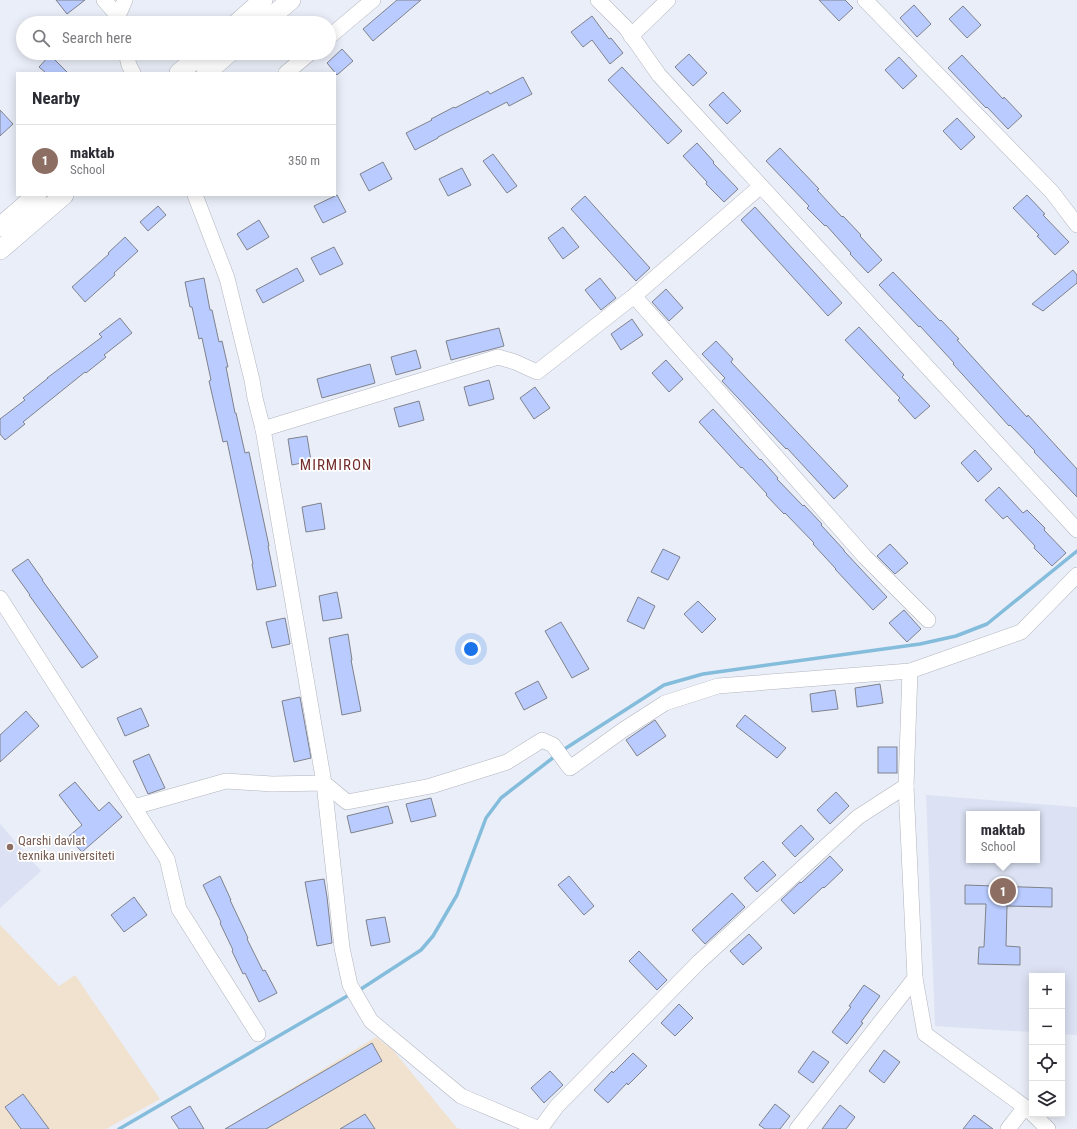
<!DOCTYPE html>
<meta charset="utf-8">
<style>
body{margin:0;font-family:"Roboto Condensed",sans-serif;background:#f7f7f7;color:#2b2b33}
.controls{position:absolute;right:12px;bottom:12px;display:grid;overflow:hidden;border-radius:0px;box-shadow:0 2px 10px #0003}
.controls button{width:36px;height:36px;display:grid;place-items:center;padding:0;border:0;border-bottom:1px solid #e1e1e2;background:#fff;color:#2b2b33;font:20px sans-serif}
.you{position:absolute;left:471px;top:649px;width:14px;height:14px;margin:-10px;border:3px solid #fff;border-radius:50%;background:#1a73e8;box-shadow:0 0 0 6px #1a73e833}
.badge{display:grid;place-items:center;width:26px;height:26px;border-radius:50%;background:#0b8043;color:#fff;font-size:13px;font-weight:700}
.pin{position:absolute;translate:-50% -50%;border:2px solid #fff;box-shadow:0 1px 4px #0006}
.popup{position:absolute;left:966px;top:811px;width:74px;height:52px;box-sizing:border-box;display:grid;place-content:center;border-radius:0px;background:#fff;filter:drop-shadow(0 1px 3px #0005);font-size:13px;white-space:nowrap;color:#7c7c81}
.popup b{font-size:15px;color:#2b2b33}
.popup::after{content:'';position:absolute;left:50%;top:100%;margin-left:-8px;border:8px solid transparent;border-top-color:#fff}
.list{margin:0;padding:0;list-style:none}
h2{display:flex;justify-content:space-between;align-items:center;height:52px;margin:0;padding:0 16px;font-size:17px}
h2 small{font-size:13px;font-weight:400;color:#7c7c81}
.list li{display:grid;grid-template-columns:26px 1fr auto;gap:12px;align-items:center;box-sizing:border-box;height:72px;padding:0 16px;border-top:1px solid #e1e1e2}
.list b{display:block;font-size:15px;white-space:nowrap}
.list p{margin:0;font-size:13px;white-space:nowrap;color:#7c7c81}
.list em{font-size:13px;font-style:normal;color:#7c7c81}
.icon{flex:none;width:22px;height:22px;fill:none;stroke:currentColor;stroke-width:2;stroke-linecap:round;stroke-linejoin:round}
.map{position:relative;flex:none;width:1077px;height:1129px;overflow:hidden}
.search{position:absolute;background:#fff;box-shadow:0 2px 10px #0003;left:16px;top:16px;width:320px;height:44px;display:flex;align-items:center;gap:10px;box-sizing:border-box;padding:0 14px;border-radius:22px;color:#7c7c81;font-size:15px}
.panel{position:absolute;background:#fff;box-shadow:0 2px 10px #0003;left:16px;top:72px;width:320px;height:124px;border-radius:0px}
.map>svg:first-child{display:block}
.built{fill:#dce2f3;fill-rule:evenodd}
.industrial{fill:#f0e2cf}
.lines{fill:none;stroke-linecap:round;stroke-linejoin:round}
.stream{stroke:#84bcdc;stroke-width:3.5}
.building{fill:#baccff;stroke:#7f828b}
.minor-casing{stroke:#b2b5bf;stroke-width:16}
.major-casing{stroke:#b2b5bf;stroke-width:20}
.minor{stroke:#fff;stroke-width:15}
.major{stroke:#fff;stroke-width:19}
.education-dot{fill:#8d6e63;stroke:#fff;stroke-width:1.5}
.labels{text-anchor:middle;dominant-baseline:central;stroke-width:3.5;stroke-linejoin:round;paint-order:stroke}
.education-label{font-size:13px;fill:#785e54;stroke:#fff;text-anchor:start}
.quarter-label{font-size:15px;letter-spacing:1px;fill:#742d2c;stroke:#fff}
</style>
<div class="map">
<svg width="1077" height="1129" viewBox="0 0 1077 1129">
<rect width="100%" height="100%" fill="#eaeef8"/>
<!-- built -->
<g class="built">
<path d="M926,795L1077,807V1035L1062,1034V976H1032V1032L935,1026ZM969,814H1037V860H969Z"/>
<path d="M0,824L41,871L0,908Z"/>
</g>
<!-- industrial -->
<g class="industrial">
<path d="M0,925L59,986L75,975L160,1099L106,1129H0Z"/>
<path d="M376,1037L393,1050L457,1128L461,1129H225Z"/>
</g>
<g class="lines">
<!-- stream -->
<g class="stream">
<path d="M563,750L664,685L703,674L920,644L956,636L987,624L1077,551"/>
<path d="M361,989L421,950L433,936L457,895L486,818L501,798L554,757"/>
<path d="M119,1129L349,995"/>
</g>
</g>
<!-- building -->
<g class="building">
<path d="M56,0H85L67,14Z"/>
<path d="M397,0H421L373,41L363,29Z"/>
<path d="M819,0H845L853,8L839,21Z"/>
<path d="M914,5L931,24L917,37L900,18Z"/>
<path d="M963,6L981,25L967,38L949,19Z"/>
<path d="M592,16L609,39L611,38L623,53L610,64L592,40L583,47L571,32Z"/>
<path d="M342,49L353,61L337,75L327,63Z"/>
<path d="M689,54L707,73L693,86L675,67Z"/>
<path d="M50,55L68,73H46L39,67Z"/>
<path d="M962,55L1003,99L1004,97L1022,116L1008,129L987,107L986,108L948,68Z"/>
<path d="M899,57L917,76L903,89L885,70Z"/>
<path d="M622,67L682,131L668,144L608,80Z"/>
<path d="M523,77L532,94L509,106L507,102L438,137V138L415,150L406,133L432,120L431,119L454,107L455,108L488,91L490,94Z"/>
<path d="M723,92L741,111L727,124L709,105Z"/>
<path d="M0,110L13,124L0,136Z"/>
<path d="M957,118L975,137L961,150L943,131Z"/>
<path d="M697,143L714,162L713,163L738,189L724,202L706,184L707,182L683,156Z"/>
<path d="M780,148L819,189L817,190L842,217L843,216L861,235L860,236L882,260L868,273L850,254L851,253L826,225L825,226L807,208L809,206L766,161Z"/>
<path d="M493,154L517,186L507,193L483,161Z"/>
<path d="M383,162L392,179L369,191L360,174Z"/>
<path d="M462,168L471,185L448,196L439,179Z"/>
<path d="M337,195L346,212L323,223L314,206Z"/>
<path d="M1027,195L1045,214L1043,215L1069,242L1055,255L1037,236L1039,235L1013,208Z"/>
<path d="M585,196L650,268L636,281L571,209Z"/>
<path d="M158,206L166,215L148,231L140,222Z"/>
<path d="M755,207L842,303L828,316L741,220Z"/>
<path d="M259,220L269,237L247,250L237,234Z"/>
<path d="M563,227L579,247L563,259L548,238Z"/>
<path d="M125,237L138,251L114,273L115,275L85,302L72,287L109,254L108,253Z"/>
<path d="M334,247L343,264L320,275L311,258Z"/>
<path d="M297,268L304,281L263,303L256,290Z"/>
<path d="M1073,270L1077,275V283L1043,311L1032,304Z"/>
<path d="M893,272L940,321L941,320L959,339L957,340L1003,391L1027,417L1028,415L1077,469V497L1034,452L1035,451L1010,425L1009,426L992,407L953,364L954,363L920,326L919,327L879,285Z"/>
<path d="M204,278L210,310H212L219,342L222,341L228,367H226L235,413H236L245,453L249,452L269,546H268L276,586L257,590L252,564H253L227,441L223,442L209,381L211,380L202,338L199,339L192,307H190L185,282Z"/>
<path d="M600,278L616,298L601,310L585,290Z"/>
<path d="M666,289L683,308L669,321L652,302Z"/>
<path d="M120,318L132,333L104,355L106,357L86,373L85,372L23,422L25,424L5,440L0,434V419L25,400L23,398L48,378H47L102,337L99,334Z"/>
<path d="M632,319L643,335L621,350L611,334Z"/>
<path d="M859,327L904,375L902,377L930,406L915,419L898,400L900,398L845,340Z"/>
<path d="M499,328L504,346L451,360L446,341Z"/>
<path d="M716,341L733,359L731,362L848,486L834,499L787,448L786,449L722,381L725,378L702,354Z"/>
<path d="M416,350L421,368L396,375L391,357Z"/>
<path d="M666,360L683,379L669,392L652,373Z"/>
<path d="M370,364L375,383L322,398L317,379Z"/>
<path d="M489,380L494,399L469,406L464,387Z"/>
<path d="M535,387L550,408L534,419L520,398Z"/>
<path d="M419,401L424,420L399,427L394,408Z"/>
<path d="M713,409L760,460L761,459L778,478L777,479L803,506L804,505L822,524L821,525L844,550V551L887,597L873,610L835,569H836L813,544L814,543L785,513L784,514L766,495L767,494L742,467L741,468L699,422Z"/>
<path d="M307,436L311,461L292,465L288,439Z"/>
<path d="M975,450L992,469L978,482L961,463Z"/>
<path d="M999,487L1023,513L1027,510L1045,528L1044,530L1066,553L1052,566L1034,548L1035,546L1007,516L1003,519L985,500Z"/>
<path d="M321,503L325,529L306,532L302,507Z"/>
<path d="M890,544L908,563L895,574L877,556Z"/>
<path d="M663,549L680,557L668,580L651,572Z"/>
<path d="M28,559L43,580H42L98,657L82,668L29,595H30L12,570Z"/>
<path d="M337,592L342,618L323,621L319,596Z"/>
<path d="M638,597L655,606L644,629L627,621Z"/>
<path d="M698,601L716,619L702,633L684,614Z"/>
<path d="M904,610L921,629L907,642L889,623Z"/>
<path d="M285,618L290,644L272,648L266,622Z"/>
<path d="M561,622L589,669L572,678L545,631Z"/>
<path d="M348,634L352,660H351L361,711L342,715L329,638Z"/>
<path d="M538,681L547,698L524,710L515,693Z"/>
<path d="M880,684L883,703L857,707L855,688Z"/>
<path d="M835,690L838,709L812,712L810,694Z"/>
<path d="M300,697L311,758L294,762L282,701Z"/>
<path d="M141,708L149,726L125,736L117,718Z"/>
<path d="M26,711L39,726L0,762V735Z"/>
<path d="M745,715L786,748L777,758L736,726Z"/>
<path d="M655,720L666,736L637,756L626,740Z"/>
<rect x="878" y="747" width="19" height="26"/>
<path d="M149,754L165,788L148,794L133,761Z"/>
<path d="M75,782L99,811L109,802L122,817L82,852L68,837L82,825L59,795Z"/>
<path d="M836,792L849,806L830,824L817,810Z"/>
<path d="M431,798L436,816L411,822L406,804Z"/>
<path d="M388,806L393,823L351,833L347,816Z"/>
<path d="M801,825L814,839L795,857L782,843Z"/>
<path d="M830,856L843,870L824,888L823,887L794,914L781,900L800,882L801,883Z"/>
<path d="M763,861L776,875L757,892L744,878Z"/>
<path d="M220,876L231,900H230L248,938L247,939L263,971L265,970L277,993L259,1002L245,973L243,974L232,951L233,950L220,923L221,922L203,885Z"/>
<path d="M569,876L594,906L584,915L558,885Z"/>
<path d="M324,879L327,897L332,943L317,946L305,882Z"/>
<path d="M965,885L1052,888V907L1007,906L1006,946L1020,947V965L978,964L979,947H984L986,904H965Z"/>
<path d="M732,893L745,907L705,944L692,930Z"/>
<path d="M134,897L147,915L124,932L111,915Z"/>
<path d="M385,917L390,942L371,946L366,920Z"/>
<path d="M749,934L762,948L743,965L730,951Z"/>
<path d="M639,951L667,980L657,990L629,961Z"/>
<path d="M864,985L880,996L861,1022L863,1023L847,1044L832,1032L851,1007L849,1006Z"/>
<path d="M679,1004L693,1018L675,1036L661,1023Z"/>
<path d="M372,1043L382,1061L266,1129H225Z"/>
<path d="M884,1050L900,1062L884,1083L869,1071Z"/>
<path d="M813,1051L829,1062L813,1083L798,1072Z"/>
<path d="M633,1053L647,1066L628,1085L627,1083L608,1103L594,1090L612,1071L613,1073Z"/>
<path d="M550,1071L563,1085L544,1103L531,1088Z"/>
<path d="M23,1094L49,1129H21L5,1107Z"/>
<path d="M775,1104L790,1116L780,1129H765L759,1125Z"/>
<path d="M840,1105L855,1117L846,1129H822Z"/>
<path d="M190,1106L204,1129H179L171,1117Z"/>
<path d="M365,1114L375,1129H340Z"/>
<path d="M974,1115L993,1129H963Z"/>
</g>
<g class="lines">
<defs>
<g id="minor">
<path d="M104,0L118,16L120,23"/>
<path d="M598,0L626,28L659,75L1077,530"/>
<path d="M865,0L1052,192L1077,225"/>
<path d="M118,16L125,0"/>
<path d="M631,36L668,0"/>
<path d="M329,37L373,0"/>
<path d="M126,53L129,65L133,73"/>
<path d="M286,73L310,53"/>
<path d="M195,195L227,278L252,380L255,398L263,429L324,783L342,948L350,985L371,1021L461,1096L539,1129"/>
<path d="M634,296L865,557L928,620"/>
<path d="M263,429L498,357L515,362L537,372L634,296L761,186"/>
<path d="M0,598L167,859L179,909L258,1034"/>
<path d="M910,671L906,786L915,978L925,1034L1025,1107L1032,1113"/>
<path d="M134,807L226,781L272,784L324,783L347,802L431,786L507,762L542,740L553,745L570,768L623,730L665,703L718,686L910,671L1021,632L1077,575"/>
<path d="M1033,1114L1048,1129"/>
<path d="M540,1129L557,1106L699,962L858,817L906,786"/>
<path d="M797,1129L915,978"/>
<path d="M1008,1129L1025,1107"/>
</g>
<g id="major">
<path d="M237,23L263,0"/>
<path d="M264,23L291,0"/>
<path d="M179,73L202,53"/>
<path d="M206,73L229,53"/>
<path d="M0,227L37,195"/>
<path d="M0,250L64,195"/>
</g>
</defs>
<!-- minor casing -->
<use href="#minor" class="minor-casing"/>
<!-- major casing -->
<use href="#major" class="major-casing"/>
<!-- minor -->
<use href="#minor" class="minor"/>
<!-- major -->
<use href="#major" class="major"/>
</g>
<!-- markers -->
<circle class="education-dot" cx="10" cy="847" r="4"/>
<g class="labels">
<!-- education labels -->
<g class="education-label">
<text x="18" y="840">Qarshi davlat<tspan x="18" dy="15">texnika universiteti</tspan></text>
</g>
<!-- quarter labels -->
<g class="quarter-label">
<text x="336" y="465">MIRMIRON</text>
</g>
</g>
</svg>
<div class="controls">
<button>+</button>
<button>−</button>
<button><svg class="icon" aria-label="locate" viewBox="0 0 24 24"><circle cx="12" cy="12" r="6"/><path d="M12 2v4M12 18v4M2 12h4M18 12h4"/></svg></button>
<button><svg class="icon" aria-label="layers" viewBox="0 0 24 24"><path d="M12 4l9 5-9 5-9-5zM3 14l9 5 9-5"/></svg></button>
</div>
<div class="you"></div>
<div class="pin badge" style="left:1003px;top:891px;background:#8d6e63">1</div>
<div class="popup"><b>maktab</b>School</div>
<div class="search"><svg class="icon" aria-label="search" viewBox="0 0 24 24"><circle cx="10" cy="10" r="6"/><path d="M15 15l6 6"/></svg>Search here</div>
<section class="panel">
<h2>Nearby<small></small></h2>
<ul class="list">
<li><span class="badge" style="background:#8d6e63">1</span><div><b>maktab</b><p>School</p></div><em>350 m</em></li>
</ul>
</section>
</div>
